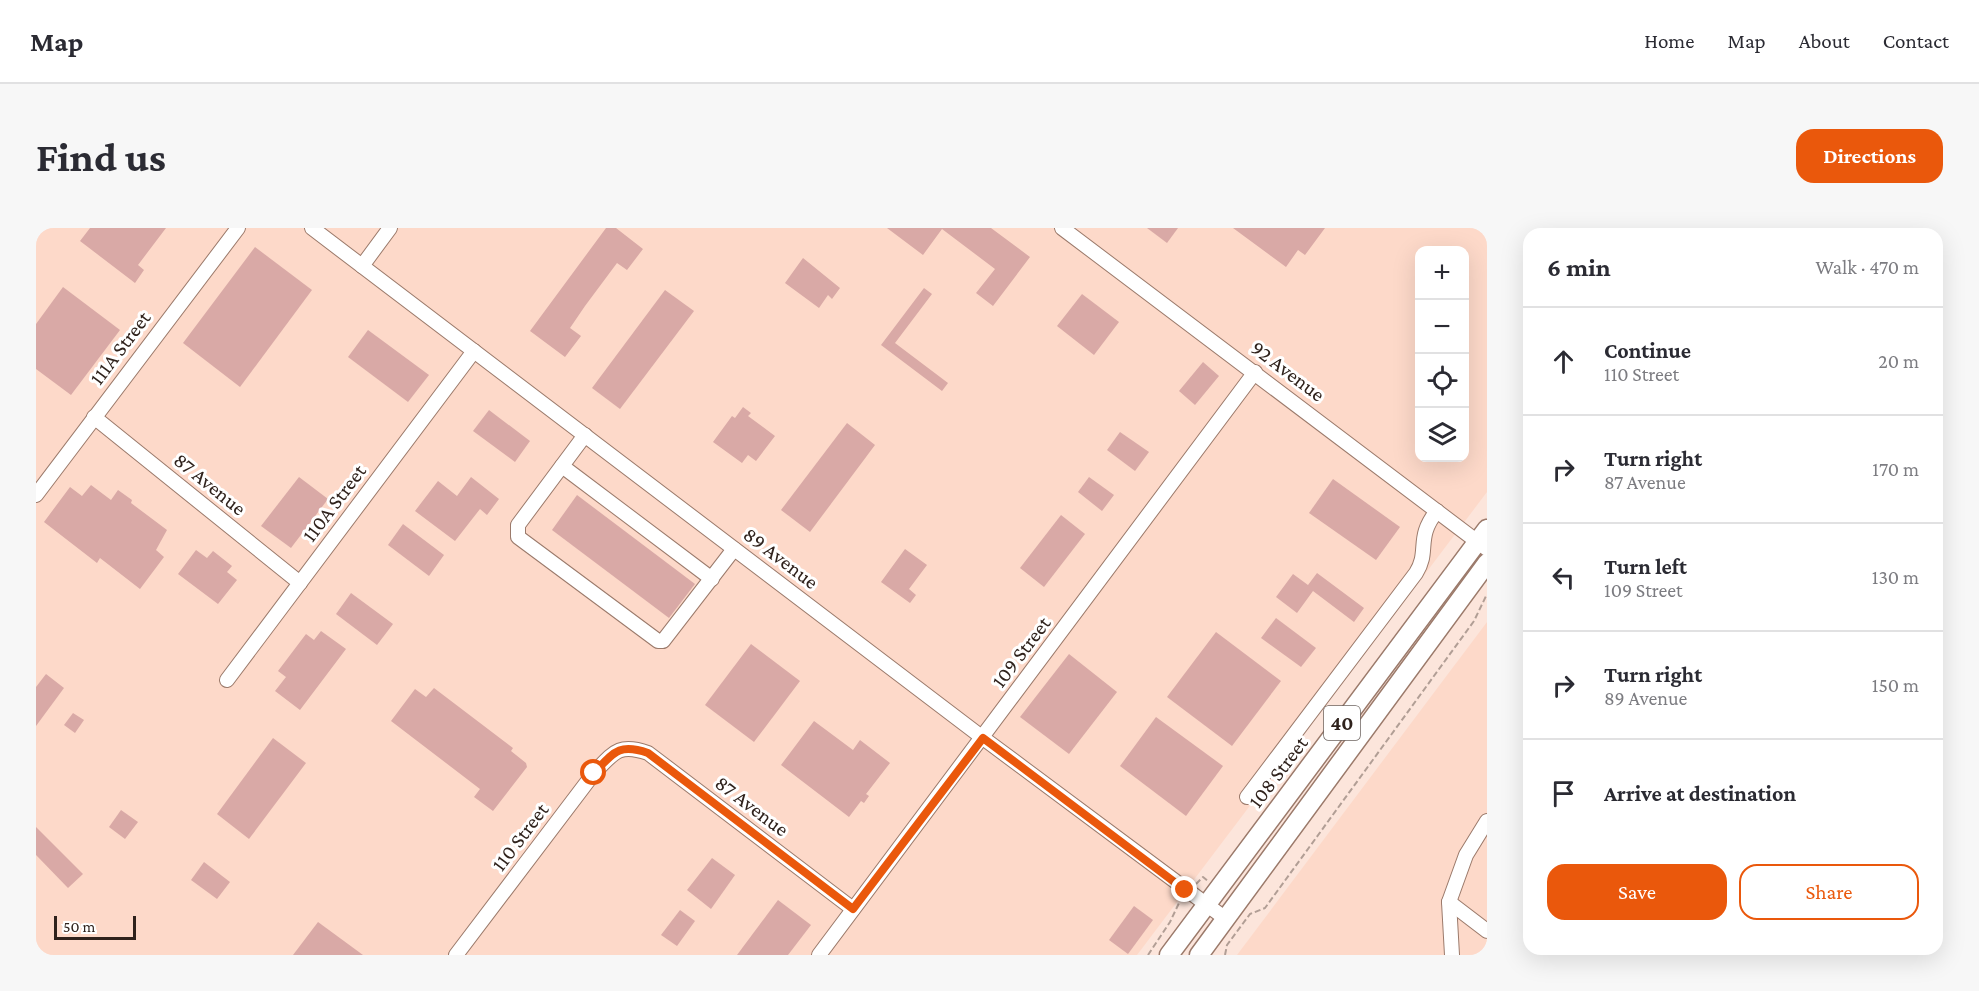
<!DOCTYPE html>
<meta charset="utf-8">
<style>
body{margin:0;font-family:"Crimson Pro",serif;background:#f7f7f7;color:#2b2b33}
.controls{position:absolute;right:18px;top:18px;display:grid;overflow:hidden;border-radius:12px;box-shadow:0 6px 24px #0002}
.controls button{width:54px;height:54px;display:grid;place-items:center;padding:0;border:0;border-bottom:2px solid #e1e1e2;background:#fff;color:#2b2b33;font:30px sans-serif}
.scale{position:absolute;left:18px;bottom:15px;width:82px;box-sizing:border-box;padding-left:6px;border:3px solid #2f221c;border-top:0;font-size:16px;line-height:21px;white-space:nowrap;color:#2f221c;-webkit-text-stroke:4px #fff;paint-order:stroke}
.stop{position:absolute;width:18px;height:18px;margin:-14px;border:4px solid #ea580c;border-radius:50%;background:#fff}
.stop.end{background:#ea580c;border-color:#fff;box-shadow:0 2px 6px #0008}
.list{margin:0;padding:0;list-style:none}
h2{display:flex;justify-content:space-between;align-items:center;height:78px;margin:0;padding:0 24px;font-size:26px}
h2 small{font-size:20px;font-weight:400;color:#7c7c81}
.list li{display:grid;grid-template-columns:39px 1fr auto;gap:18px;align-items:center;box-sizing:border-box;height:108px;padding:0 24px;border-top:2px solid #e1e1e2}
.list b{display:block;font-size:22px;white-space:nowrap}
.list p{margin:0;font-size:20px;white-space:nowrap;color:#7c7c81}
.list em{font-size:20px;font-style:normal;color:#7c7c81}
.actions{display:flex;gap:12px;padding:18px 24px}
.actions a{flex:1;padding:14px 0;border:2px solid #ea580c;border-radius:18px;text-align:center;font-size:21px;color:#ea580c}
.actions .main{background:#ea580c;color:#fff}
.icon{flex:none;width:33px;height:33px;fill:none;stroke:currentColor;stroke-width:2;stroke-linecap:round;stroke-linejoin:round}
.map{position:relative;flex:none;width:1451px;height:727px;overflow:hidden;border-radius:18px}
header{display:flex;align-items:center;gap:36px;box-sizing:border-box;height:84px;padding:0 30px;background:#fff;border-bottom:2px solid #e1e1e2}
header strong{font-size:28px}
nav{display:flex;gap:33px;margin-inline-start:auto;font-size:21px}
.intro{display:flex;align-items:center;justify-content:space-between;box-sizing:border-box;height:144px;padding:0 36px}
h1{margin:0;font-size:42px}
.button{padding:15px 27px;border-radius:18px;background:#ea580c;color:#fff;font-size:21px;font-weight:700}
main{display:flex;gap:36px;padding:0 36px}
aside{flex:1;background:#fff;border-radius:18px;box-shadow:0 6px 24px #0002}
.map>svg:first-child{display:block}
.built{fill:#fdd9c9;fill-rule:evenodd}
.building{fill:#d9a9a6}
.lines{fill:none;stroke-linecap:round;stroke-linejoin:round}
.minor-casing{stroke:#9b7a6b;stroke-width:16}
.major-casing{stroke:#9b7a6b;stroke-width:21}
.path{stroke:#b19e95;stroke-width:2;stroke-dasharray:6 3;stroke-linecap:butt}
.minor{stroke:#fff;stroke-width:14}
.major{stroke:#fff;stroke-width:18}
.route{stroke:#ea580c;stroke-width:8}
.labels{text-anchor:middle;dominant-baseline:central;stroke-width:6;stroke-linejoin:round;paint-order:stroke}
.shield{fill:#fff;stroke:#6d6460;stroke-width:1.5}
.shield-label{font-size:20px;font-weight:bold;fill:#2f221c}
.street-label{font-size:21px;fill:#2f221c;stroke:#fff}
</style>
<header>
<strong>Map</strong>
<nav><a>Home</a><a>Map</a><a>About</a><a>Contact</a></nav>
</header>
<div class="intro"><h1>Find us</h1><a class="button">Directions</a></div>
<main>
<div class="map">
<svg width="1451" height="727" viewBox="0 0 1451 727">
<rect width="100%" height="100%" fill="#fce5db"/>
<!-- built -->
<g class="built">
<path d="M0,0H1451V264L1101,727H0ZM1384,22H1428V230H1384Z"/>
<path d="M1451,394V727H1201Z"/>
</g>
<!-- building -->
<g class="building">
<path d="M54,0H130L102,37L108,42L99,55L44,13Z"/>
<path d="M570,0H580L607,21L591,42L581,35L549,78L534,100L545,108L529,129L494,103Z"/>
<path d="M851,0H955L994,29L957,78L940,65L959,41L906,1L887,27Z"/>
<path d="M1111,0H1142L1131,15Z"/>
<path d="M1197,0H1289L1269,27L1262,22L1250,39Z"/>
<path d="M219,19L276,62L204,159L147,115Z"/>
<path d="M767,30L804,60L796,71L792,67L783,80L749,55Z"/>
<path d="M27,59L84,102L35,167L0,141V96Z"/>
<path d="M888,60L896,66L859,115L912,155L906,163L845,117Z"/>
<path d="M629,62L658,83L584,181L556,160Z"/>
<path d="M1046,66L1083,94L1058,127L1021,98Z"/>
<path d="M332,102L393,147L372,174L312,129Z"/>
<path d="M1167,134L1183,148L1159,177L1143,163Z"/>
<path d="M707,179L715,185L712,188L739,208L720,233L712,227L706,235L677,214L696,188L699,190Z"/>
<path d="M453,182L494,213L479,234L437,203Z"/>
<path d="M811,195L839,217L774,304L745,282Z"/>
<path d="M1084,204L1113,224L1099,243L1071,222Z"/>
<path d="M263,249L292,271L255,320L225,298Z"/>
<path d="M435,249L463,271L451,287L444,281L419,313L379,283L402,253L421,268Z"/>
<path d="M1053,249L1078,267L1066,283L1042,264Z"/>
<path d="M1297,251L1364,299L1340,332L1273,285Z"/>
<path d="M55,257L75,272L82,262L96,272L95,275L131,302L120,322L128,329L104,361L64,330L61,335L8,294L34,259L46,268Z"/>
<path d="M541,267L659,356L633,390L516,302Z"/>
<path d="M1025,287L1049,306L1008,359L984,340Z"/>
<path d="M367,296L408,327L393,348L352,317Z"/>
<path d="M869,321L891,337L873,361L880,367L874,375L845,354Z"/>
<path d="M160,322L171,330L177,323L196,338L191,344L201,352L182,376L142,346Z"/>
<path d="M1281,345L1328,380L1318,394L1277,363L1261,385L1240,369L1257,346L1272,357Z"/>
<path d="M315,365L357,396L341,417L300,386Z"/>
<path d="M1240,390L1280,420L1265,439L1225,410Z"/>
<path d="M285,403L310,421L264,482L239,463L250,449L242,443L270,406L278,412Z"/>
<path d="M1180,404L1245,453L1196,518L1131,469Z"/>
<path d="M715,416L764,453L718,514L669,477Z"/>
<path d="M1033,426L1081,464L1033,526L984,489Z"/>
<path d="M10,446L28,460L0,498V459Z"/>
<path d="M398,460L477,520L475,523L490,535L491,539L457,583L438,569L444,561L355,493L379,461L390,469Z"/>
<path d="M37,485L48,492L39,505L28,497Z"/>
<path d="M1120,489L1187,538L1150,588L1084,538Z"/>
<path d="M778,493L817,522L824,512L854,535L830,566L833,568L828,575L825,573L813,589L745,537Z"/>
<path d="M237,510L270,535L213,611L181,586Z"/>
<path d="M85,582L102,594L89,611L73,599Z"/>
<path d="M0,599L47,646L32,660L0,627Z"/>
<path d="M676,630L699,647L675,681L651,662Z"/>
<path d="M168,634L194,654L181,671L155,652Z"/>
<path d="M742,672L775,697L752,727H701Z"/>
<path d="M1098,678L1117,692L1092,726L1073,712Z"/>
<path d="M644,682L659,693L641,718L625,707Z"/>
<path d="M282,694L327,727H257Z"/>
</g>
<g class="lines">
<defs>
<g id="minor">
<path d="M276,0L947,510L1190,691"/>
<path d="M1026,0L1451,321"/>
<path d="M326,38L354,0"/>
<path d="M58,189L264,355"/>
<path d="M549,207L482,297V309L622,413H627L698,321"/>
<path d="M526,238L676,351"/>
<path d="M0,267L202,0"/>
<path d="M191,452L438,123"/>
<path d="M1211,569L1380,345C1394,323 1379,310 1401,283"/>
<path d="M1413,674L1451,703"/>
<path d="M420,727L558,545C578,524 583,515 612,525L817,681"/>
<path d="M783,727L1219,144"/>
<path d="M1416,727L1413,674L1430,627L1451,593"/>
</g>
<g id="major">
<path d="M1133,727L1451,301"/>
<path d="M1163,727L1451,335"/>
</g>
</defs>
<!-- minor casing -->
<use href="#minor" class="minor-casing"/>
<!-- major casing -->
<use href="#major" class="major-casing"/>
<!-- path -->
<g class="path">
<path d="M1160,656L1167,649L1172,653"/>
<path d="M1112,727L1134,694L1144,673"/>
<path d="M1189,727L1191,717L1214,686L1229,680L1438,393L1451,366"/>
</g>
<!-- minor -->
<use href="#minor" class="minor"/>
<!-- major -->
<use href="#major" class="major"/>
</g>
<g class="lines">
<!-- route -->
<path class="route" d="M558,545C578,524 583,515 612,525L817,681L947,510L1149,662"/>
</g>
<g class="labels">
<!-- shield labels -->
<rect class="shield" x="1288" y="478" width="36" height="34" rx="4.5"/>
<g class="shield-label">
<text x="1306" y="495">40</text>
</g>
<!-- street labels -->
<g class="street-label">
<text transform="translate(84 120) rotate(-53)">111A Street</text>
<text transform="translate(1252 143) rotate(37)">92 Avenue</text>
<text transform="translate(174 256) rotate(39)">87 Avenue</text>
<text transform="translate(298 275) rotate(-53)">110A Street</text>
<text transform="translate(745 330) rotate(37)">89 Avenue</text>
<text transform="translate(985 424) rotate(-53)">109 Street</text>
<text transform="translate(1242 544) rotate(-53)">108 Street</text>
<text transform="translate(716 578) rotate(37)">87 Avenue</text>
<text transform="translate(484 609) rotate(-53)">110 Street</text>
</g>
</g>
</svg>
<div class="controls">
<button>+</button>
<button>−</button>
<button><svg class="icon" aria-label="locate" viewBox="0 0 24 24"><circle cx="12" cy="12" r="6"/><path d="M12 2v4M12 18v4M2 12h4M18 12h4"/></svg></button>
<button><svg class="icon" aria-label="layers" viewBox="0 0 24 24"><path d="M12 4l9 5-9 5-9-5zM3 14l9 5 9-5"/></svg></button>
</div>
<div class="scale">50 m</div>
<div class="stop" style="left:558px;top:545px"></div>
<div class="stop end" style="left:1149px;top:662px"></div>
</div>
<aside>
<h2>6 min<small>Walk · 470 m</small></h2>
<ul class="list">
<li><svg class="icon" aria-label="ahead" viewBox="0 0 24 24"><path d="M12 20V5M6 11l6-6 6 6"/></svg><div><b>Continue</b><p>110 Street</p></div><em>20 m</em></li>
<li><svg class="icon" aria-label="right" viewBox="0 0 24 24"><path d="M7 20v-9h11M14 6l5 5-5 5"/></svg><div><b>Turn right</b><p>87 Avenue</p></div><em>170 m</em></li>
<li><svg class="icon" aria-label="left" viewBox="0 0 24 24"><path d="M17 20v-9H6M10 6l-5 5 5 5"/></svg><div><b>Turn left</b><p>109 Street</p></div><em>130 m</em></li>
<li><svg class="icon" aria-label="right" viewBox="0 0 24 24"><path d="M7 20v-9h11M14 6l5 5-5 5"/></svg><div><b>Turn right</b><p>89 Avenue</p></div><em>150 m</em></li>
<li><svg class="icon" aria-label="arrive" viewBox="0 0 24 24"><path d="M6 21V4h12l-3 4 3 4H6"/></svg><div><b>Arrive at destination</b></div></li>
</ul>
<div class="actions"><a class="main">Save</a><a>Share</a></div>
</aside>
</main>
